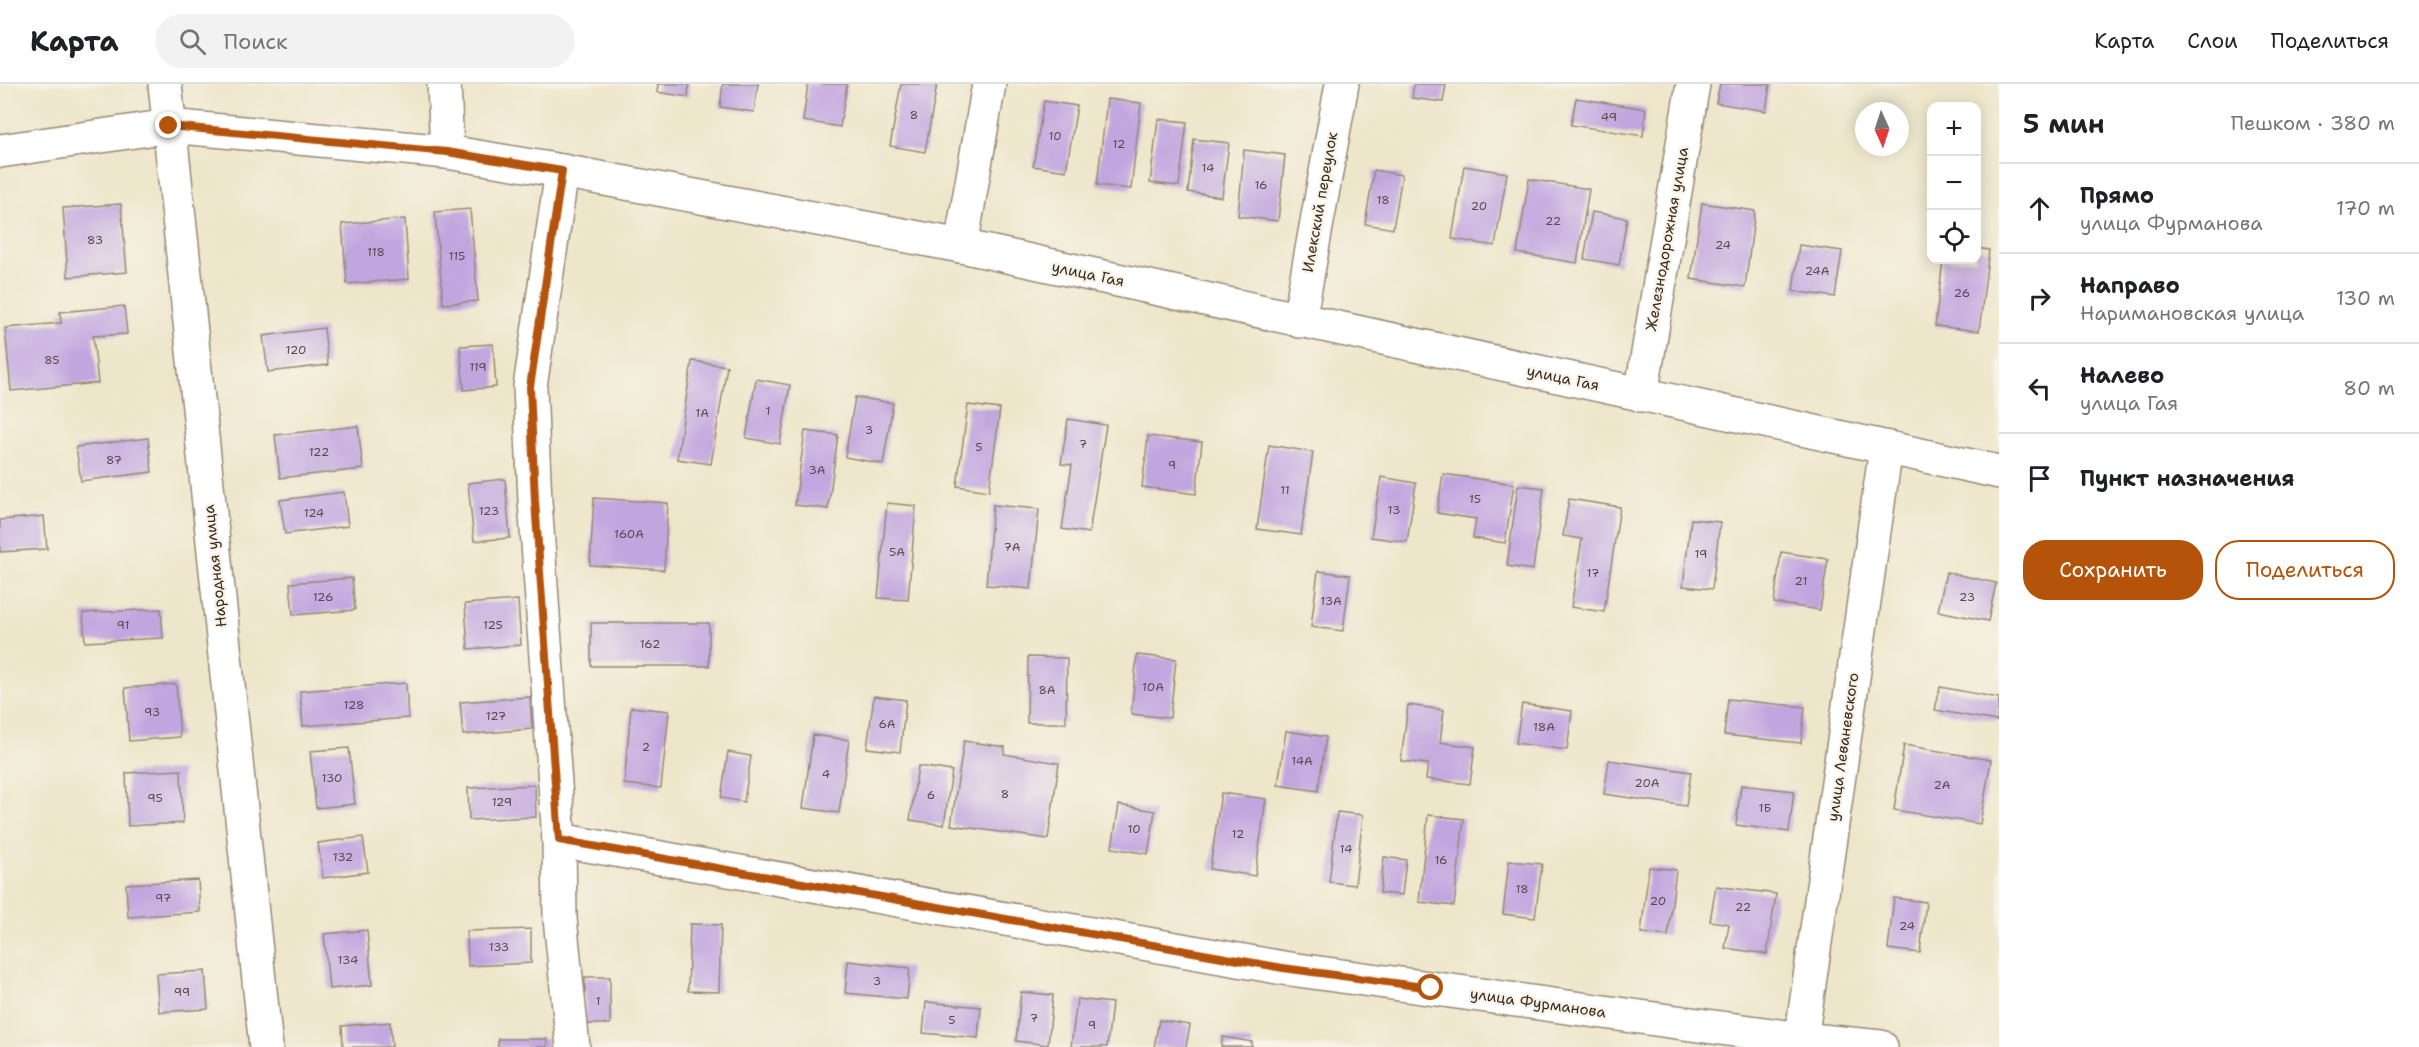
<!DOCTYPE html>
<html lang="ru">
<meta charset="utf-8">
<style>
body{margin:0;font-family:"Shantell Sans",sans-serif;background:#f2f2f2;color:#202124}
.controls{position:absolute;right:18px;top:18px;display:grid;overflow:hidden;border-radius:12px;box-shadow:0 3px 15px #0003}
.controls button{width:54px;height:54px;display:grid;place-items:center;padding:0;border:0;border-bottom:2px solid #e0e0e0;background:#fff;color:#202124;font:30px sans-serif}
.compass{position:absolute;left:1855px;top:18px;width:54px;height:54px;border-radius:50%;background:#fff;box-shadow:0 3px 15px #0003;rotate:177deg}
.stop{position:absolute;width:18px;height:18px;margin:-14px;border:4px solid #b45309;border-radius:50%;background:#fff}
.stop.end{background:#b45309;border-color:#fff;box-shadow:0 2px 6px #0008}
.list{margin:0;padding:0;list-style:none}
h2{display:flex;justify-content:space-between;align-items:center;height:78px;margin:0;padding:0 24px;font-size:26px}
h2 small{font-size:20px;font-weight:400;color:#757577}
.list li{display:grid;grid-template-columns:39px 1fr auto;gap:18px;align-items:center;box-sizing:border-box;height:90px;padding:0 24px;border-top:2px solid #e0e0e0}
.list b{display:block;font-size:22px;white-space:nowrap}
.list p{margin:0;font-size:20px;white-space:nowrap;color:#757577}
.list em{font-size:20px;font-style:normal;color:#757577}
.actions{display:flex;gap:12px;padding:18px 24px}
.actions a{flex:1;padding:14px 0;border:2px solid #b45309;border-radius:24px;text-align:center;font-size:21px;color:#b45309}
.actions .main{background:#b45309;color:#fff}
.icon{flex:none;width:33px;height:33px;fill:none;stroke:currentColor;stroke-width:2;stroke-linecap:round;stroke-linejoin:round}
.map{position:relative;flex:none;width:1999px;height:963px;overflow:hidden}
header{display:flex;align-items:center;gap:36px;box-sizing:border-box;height:84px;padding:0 30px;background:#fff;border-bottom:2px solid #e0e0e0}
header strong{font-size:28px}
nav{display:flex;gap:33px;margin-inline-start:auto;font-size:21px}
.search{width:420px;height:54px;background:#f2f2f2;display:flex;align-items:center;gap:15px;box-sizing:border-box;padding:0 21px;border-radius:33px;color:#757577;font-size:22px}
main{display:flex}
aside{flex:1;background:#fff}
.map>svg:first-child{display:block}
.building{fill:#c1a5df}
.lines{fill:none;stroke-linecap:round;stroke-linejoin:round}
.minor-casing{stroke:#948874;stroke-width:36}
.minor{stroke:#fff;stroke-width:33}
.route{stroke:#b45309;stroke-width:8}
.labels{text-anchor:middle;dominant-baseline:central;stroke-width:4.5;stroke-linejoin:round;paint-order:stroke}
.number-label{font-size:12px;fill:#5c494e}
.street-label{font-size:15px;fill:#3b2a1e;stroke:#f7f3e8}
</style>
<header>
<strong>Карта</strong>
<div class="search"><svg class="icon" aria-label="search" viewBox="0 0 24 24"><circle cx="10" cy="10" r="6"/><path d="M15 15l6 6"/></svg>Поиск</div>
<nav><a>Карта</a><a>Слои</a><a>Поделиться</a></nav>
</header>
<main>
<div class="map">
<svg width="1999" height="963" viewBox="0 0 1999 963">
<rect width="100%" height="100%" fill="#f7f3e8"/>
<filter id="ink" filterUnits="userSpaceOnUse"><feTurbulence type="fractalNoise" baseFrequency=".0167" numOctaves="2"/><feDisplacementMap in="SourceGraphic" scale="12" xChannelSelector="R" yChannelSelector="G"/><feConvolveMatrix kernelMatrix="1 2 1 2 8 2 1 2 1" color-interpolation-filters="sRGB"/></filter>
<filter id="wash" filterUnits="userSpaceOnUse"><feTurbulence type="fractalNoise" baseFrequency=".008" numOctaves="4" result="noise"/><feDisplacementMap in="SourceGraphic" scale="24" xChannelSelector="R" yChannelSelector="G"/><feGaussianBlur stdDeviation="1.35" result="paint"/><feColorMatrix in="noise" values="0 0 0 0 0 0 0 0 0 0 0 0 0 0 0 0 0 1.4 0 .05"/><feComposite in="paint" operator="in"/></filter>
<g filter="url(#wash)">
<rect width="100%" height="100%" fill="#eee6ca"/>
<g id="blocks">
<!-- building -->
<g class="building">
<path d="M658,0H689L688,13L657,8Z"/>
<path d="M723,0H758L754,28L720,23Z"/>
<path d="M808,0H847L840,43L803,37Z"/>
<path d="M901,0H937L925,68L890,62Z"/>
<path d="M1414,0H1446L1443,18L1412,14Z"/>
<path d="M1720,0H1770L1766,27L1716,19Z"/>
<path d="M1576,14L1646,25L1643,52L1571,41Z"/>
<path d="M1107,15L1141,19L1131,105L1097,101Z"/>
<path d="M1044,17L1077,22L1066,87L1033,82Z"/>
<path d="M1158,35L1187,38L1179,102L1150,99Z"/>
<path d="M1194,55L1229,59L1222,113L1188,108Z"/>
<path d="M1244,66L1285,71L1278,137L1238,132Z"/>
<path d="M1464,82L1507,89L1495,162L1452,155Z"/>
<path d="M1374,86L1402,91L1393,145L1365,140Z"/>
<path d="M1529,95L1589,105L1577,179L1517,169Z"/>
<path d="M1702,119L1755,127L1745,203L1691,195Z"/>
<path d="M121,120L127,188L68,193L63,124Z"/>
<path d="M470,125L478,217L443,220L435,128Z"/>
<path d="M1592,128L1627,134L1619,181L1584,175Z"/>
<path d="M405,135L409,195L347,200L342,140Z"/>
<path d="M1799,161L1842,167L1835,213L1793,207Z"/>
<path d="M1976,164L1989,166L1979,247L1935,242L1943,176H1976Z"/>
<path d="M124,222L127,250L93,252L98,299L11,307L5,244L61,239L60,228Z"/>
<path d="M324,244L328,281L268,288L263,252Z"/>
<path d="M493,260L496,303L464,306L460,262Z"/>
<path d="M692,277L727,282L711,380L677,375Z"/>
<path d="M756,295L790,301L780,360L746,354Z"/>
<path d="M855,313L893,319L883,380L845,373Z"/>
<path d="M968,321L1000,325L989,407L957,402Z"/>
<path d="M1068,335L1106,341L1089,449L1062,445L1072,381L1061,380Z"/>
<path d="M358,342L363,385L280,394L275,351Z"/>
<path d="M805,347L838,351L828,425L795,421Z"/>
<path d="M1148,352L1202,358L1196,410L1142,403Z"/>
<path d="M148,354L152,388L81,397L76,363Z"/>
<path d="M1269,361L1313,368L1301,451L1257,445Z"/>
<path d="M1443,390L1514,400L1505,459L1473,454L1476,435L1437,429Z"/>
<path d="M1381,393L1416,399L1407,458L1371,453Z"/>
<path d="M505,395L510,454L474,457L468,399Z"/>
<path d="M1518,401L1544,404L1533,486L1507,482Z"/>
<path d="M344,408L348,442L285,450L280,416Z"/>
<path d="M594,414L668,419L664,486L590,481Z"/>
<path d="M1569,415L1620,423L1604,528L1571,523L1582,455L1563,452Z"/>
<path d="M887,419L916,422L908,516L878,514Z"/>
<path d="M993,421L1039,425L1031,505L986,501Z"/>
<path d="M44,432L47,465L0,468V436Z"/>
<path d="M1691,435L1720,438L1712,505L1683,502Z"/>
<path d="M1781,468L1828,475L1820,526L1774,519Z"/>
<path d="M1318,487L1350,491L1343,547L1311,543Z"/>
<path d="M1946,488L1996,499L1988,537L1938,527Z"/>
<path d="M352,494L355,526L293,531L290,499Z"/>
<path d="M518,516L521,561L468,565L465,520Z"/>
<path d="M161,525L163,554L85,558L83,529Z"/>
<rect x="591" y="539" width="118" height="43"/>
<path d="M1137,571L1176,575L1170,634L1131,630Z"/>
<path d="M1028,573L1067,574L1066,639H1027Z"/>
<path d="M406,599L408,634L303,642L300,607Z"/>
<path d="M176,600L180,653L129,657L125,604Z"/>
<path d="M1940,603L1999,614L1997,637L1935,626Z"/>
<path d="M874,612L906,616L900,668L867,664Z"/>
<path d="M530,613L532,645L463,651L460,618Z"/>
<path d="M1728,615L1805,623L1801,659L1724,651Z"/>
<path d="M1522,620L1572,627L1567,666L1516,659Z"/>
<path d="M1408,621L1444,626L1440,658L1475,663L1470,700L1426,695L1428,680L1401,677Z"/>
<path d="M631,623L669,627L661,704L624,700Z"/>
<path d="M1286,647L1326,653L1318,707L1278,701Z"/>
<path d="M813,651L849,656L839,729L803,724Z"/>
<path d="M964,657L1005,663L1004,670L1059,679L1048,755L951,741Z"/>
<path d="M1904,661L1991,676L1980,740L1894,726Z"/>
<path d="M349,664L355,720L316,724L310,667Z"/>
<path d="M728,668L751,672L744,718L721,714Z"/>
<path d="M1609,676L1691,688L1686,722L1604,710Z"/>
<path d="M918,682L952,687L944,741L910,736Z"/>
<path d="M181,686L183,739L128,742L126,689Z"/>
<path d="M535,701L536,733L469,736L468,704Z"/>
<path d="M1741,701L1794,707L1789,748L1736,741Z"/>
<path d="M1221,709L1266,715L1255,792L1210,785Z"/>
<path d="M1119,721L1155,727L1148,770L1112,764Z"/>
<path d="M1337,728L1363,731L1355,801L1329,798Z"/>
<path d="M1428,731L1464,735L1454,822L1419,818Z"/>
<path d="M363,753L368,788L323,794L318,759Z"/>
<path d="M1384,773L1406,776L1402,811L1380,809Z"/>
<path d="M1509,777L1542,780L1535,834L1503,830Z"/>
<path d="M1649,783L1676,786L1668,852L1641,849Z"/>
<path d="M198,796L200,828L128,833L126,800Z"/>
<path d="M1716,802L1776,810L1767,870L1725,864L1729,840L1710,837Z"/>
<path d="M1894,814L1926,818L1920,869L1888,865Z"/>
<path d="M690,840L721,841L719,908L688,907Z"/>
<path d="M531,845V879L468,882L467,847Z"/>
<path d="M367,846L372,901L329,905L324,850Z"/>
<path d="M848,877L910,884L907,915L845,909Z"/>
<path d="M205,887L208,925L159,928L156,890Z"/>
<rect x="585" y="893" width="25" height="47"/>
<path d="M1021,908L1053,911L1048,961L1016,957Z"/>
<path d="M1077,915L1112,919L1107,963H1071Z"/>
<path d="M926,918L981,923L978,954L923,949Z"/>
<path d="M1159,936L1190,941L1186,963H1154Z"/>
<path d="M390,938L392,963H343L342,942Z"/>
<path d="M1223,953L1252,958V963H1221Z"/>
<rect x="498" y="955" width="49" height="8"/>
</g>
</g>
</g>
<g filter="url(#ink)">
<use href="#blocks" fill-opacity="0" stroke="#948874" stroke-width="1.5"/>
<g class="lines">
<defs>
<g id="minor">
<path d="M165,0L266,963"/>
<path d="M444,0L447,68"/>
<path d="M0,67L169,42L447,68L562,87L961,162L1999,388"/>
<path d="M562,87L530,303L535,417L559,756L560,834L573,963"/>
<path d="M961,162L989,0"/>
<path d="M1299,237L1342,0"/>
<path d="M1641,311L1693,0"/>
<path d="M559,756L1283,884L1801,955L1881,963"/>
<path d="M1800,963L1886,364"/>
</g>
</defs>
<!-- minor casing -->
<use href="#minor" class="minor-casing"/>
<!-- minor -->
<use href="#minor" class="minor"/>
</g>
</g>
<g class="lines" filter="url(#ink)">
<!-- route -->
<path class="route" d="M169,42L447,68L562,87L530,303L535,417L559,756L1283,884L1431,904"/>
</g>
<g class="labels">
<!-- number labels -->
<g class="number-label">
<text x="914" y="31">8</text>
<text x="1609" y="33">49</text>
<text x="1055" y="52">10</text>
<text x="1119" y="60">12</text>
<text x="1208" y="84">14</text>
<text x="1261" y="101">16</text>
<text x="1383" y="116">18</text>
<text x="1479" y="122">20</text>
<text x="1553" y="137">22</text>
<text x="95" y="156">83</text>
<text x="1723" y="161">24</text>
<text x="376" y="168">118</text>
<text x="457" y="172">115</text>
<text x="1817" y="187">24А</text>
<text x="1962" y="209">26</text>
<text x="296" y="266">120</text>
<text x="52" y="276">85</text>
<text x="478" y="283">119</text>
<text x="768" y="327">1</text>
<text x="702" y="329">1А</text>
<text x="869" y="346">3</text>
<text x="1083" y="360">7</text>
<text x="979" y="363">5</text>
<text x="319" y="368">122</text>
<text x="114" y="376">87</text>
<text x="1172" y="381">9</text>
<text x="817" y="386">3А</text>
<text x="1285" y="406">11</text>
<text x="1475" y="415">15</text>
<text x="1394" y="426">13</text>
<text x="489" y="427">123</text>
<text x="314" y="429">124</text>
<text x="629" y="450">160А</text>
<text x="1012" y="463">7А</text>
<text x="897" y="468">5А</text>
<text x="1701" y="470">19</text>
<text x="1593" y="489">17</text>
<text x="1801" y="497">21</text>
<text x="323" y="513">126</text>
<text x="1967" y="513">23</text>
<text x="1331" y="517">13А</text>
<text x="123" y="541">91</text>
<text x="493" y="541">125</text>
<text x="650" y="560">162</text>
<text x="1153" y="603">10А</text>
<text x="1047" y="606">8А</text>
<text x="354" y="621">128</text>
<text x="152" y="628">93</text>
<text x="496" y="632">127</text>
<text x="887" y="640">6А</text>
<text x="1544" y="643">18А</text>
<text x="646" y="663">2</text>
<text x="1302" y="677">14А</text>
<text x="826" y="690">4</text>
<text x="332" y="694">130</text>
<text x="1647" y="699">20А</text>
<text x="1942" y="701">2А</text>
<text x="1005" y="710">8</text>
<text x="931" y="711">6</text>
<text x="155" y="714">95</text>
<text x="502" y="718">129</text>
<text x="1765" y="724">1Б</text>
<text x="1134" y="745">10</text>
<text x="1238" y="750">12</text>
<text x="1346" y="765">14</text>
<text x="343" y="773">132</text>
<text x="1441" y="776">16</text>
<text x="1522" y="805">18</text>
<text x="163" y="814">97</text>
<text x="1658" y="817">20</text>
<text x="1743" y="823">22</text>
<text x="1907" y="842">24</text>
<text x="499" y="863">133</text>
<text x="348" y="876">134</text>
<text x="877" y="897">3</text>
<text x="182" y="908">99</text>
<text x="598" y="917">1</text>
<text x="1034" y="934">7</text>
<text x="952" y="936">5</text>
<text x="1092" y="941">9</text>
</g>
<!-- street labels -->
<g class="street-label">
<text transform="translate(1320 118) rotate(-80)">Илекский переулок</text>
<text transform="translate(1667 155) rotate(-80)">Железнодорожная улица</text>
<text transform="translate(1088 190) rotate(12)">улица Гая</text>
<text transform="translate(1563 294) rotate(12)">улица Гая</text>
<text transform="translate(215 482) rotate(-96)">Народная улица</text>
<text transform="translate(1843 663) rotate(-82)">улица Леваневского</text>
<text transform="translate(1538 919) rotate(8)">улица Фурманова</text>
</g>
</g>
</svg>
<div class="controls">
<button>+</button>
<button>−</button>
<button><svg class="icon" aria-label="locate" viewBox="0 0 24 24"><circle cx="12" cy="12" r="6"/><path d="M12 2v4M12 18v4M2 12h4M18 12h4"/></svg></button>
</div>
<svg class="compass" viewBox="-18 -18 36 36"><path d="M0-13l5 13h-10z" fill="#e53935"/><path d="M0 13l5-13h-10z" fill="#757577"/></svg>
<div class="stop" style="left:1431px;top:904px"></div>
<div class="stop end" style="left:169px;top:42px"></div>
</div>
<aside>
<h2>5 мин<small>Пешком · 380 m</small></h2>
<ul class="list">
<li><svg class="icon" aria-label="ahead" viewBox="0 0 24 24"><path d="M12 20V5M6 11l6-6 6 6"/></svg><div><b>Прямо</b><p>улица Фурманова</p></div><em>170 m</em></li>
<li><svg class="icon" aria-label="right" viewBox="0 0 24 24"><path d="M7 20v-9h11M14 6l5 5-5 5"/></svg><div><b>Направо</b><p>Наримановская улица</p></div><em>130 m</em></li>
<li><svg class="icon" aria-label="left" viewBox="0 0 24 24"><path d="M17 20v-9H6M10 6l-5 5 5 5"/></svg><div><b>Налево</b><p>улица Гая</p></div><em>80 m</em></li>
<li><svg class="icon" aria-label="arrive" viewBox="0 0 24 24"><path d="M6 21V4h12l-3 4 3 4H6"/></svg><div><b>Пункт назначения</b></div></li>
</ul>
<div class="actions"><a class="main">Сохранить</a><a>Поделиться</a></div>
</aside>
</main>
